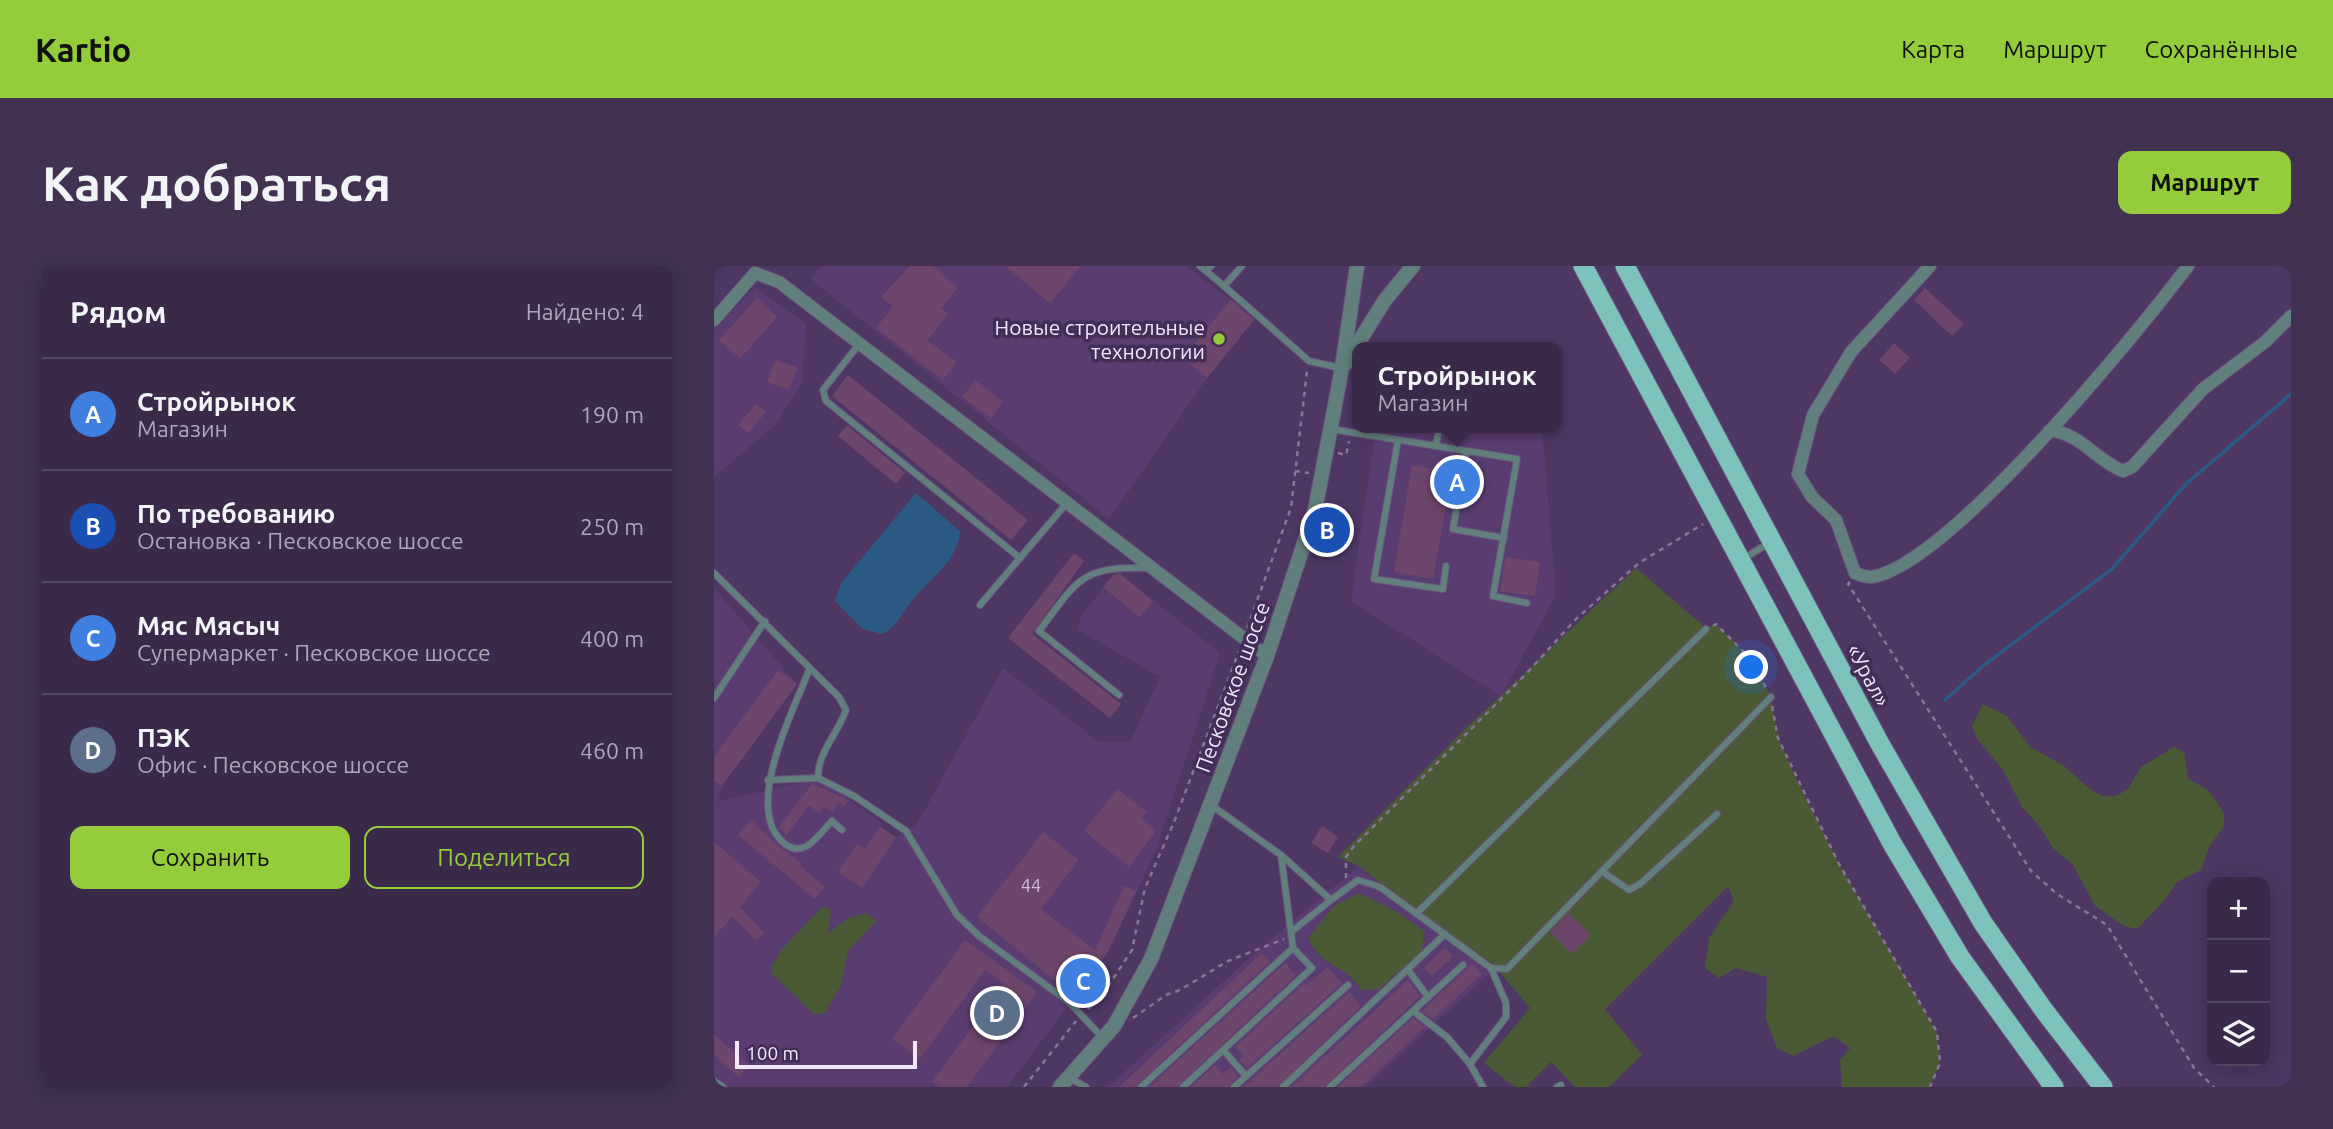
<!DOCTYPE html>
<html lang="ru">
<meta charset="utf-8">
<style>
body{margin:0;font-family:Ubuntu,sans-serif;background:#423151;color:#f1f3f6}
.controls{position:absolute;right:21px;bottom:21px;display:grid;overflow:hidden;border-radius:14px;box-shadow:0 4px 18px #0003}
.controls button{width:63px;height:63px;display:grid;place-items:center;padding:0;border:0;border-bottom:2px solid #544562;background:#3b294a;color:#f1f3f6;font:35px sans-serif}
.scale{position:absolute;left:21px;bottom:18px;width:182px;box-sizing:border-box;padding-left:7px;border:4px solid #f2e7fc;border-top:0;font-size:19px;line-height:24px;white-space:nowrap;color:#f2e7fc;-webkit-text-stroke:5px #442d57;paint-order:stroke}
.you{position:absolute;left:1038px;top:402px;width:24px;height:24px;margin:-18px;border:5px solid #fff;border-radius:50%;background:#1a73e8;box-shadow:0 0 0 10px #1a73e833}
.badge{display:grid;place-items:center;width:46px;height:46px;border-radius:50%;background:#95cc3b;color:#fff;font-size:23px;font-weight:700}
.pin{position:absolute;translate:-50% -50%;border:4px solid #fff;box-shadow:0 2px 7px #0006}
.popup{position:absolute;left:638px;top:76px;width:210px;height:91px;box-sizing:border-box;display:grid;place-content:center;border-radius:14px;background:#3b294a;filter:drop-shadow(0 2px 5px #0005);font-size:23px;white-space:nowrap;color:#aca6b5}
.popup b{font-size:26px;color:#f1f3f6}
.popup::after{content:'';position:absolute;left:50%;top:100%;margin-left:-14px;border:14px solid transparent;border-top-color:#3b294a}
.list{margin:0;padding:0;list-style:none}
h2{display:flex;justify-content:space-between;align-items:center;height:91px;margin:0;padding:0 28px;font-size:30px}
h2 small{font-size:23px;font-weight:400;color:#aca6b5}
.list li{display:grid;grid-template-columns:46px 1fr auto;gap:21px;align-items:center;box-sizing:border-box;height:112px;padding:0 28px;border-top:2px solid #544562}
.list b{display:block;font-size:26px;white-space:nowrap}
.list p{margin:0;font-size:23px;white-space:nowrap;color:#aca6b5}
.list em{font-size:23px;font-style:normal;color:#aca6b5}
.actions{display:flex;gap:14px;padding:21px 28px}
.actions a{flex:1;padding:16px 0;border:2px solid #95cc3b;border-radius:14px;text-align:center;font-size:24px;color:#95cc3b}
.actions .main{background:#95cc3b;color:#111}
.icon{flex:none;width:38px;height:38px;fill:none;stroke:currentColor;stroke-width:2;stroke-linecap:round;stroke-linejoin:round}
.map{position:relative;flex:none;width:1577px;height:821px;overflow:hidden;border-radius:14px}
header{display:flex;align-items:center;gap:42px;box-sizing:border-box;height:98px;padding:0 35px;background:#95cc3b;color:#111}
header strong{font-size:33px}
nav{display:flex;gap:38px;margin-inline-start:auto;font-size:24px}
.intro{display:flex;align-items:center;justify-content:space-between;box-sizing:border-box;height:168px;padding:0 42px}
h1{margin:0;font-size:49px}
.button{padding:18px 32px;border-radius:14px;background:#95cc3b;color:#111;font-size:24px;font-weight:700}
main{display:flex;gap:42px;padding:0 42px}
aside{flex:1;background:#3b294a;border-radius:14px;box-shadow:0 4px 18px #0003}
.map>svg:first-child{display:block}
.built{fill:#593d70}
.green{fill:#495a35}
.water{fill:#2b5a85}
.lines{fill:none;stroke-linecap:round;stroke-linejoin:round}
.stream{stroke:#2b5a85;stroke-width:3.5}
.building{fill:#6d466b}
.service-casing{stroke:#69537b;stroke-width:8}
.minor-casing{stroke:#69537b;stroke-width:14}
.tertiary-casing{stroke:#69537b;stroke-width:16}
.trunk-casing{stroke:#69537b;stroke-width:21}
.path{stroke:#887498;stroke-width:2.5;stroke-dasharray:5 5;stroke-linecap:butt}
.service{stroke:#617f7c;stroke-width:6}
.minor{stroke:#617f7c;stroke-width:12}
.tertiary{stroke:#617f7c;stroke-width:14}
.trunk{stroke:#7dc3bc;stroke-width:19}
.poi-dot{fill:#95cc3b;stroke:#442d57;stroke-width:2.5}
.labels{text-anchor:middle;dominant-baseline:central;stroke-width:7;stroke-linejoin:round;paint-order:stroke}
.number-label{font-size:18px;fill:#d1bfd8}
.poi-label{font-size:21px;fill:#f2e7fc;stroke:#442d57;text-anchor:end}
.street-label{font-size:21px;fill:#f2e7fc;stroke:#442d57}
</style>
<header>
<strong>Kartio</strong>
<nav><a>Карта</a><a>Маршрут</a><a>Сохранённые</a></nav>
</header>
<div class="intro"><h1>Как добраться</h1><a class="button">Маршрут</a></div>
<main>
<aside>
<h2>Рядом<small>Найдено: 4</small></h2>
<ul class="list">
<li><span class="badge" style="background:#3f7fe0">A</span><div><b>Стройрынок</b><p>Магазин</p></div><em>190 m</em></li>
<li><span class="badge" style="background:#1a4fb4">B</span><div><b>По требованию</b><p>Остановка · Песковское шоссе</p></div><em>250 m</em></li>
<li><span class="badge" style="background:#3f7fe0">C</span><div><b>Мяс Мясыч</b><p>Супермаркет · Песковское шоссе</p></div><em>400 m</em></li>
<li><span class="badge" style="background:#5c6f8a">D</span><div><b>ПЭК</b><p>Офис · Песковское шоссе</p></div><em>460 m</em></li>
</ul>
<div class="actions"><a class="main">Сохранить</a><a>Поделиться</a></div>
</aside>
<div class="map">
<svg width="1577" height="821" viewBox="0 0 1577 821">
<rect width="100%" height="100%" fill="#4f3763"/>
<!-- built -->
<g class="built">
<path d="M108,0H472L541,53L493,112L395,253L97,13Z"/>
<path d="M41,21L92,58L88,117L63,157L0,211V64Z"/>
<path d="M662,162H828L842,329L787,430L637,335Z"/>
<path d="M402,305L506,387L443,582L395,685L293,821H0V322L83,418L8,520L4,535L100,514L121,523L168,557L166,561L182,571L202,560L289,402L385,476H416L446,411L363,363L367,350Z"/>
<path d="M645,600L731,668L782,702L651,821H394L545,683Z"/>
</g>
<!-- green -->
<g class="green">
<path d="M922,302L992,362L1002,358L1038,394L1057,431L1064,472L1087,523L1125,598L1223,766L1226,797L1216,821H1128L1126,794L1136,782L1120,770L1079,790L1063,782L1052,753L1053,711L1022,702L1005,712L991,702L995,672L1020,635L1014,620L891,743L928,789L895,821H861L837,796L812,821H801L770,797L816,742L782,702L731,668L645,600L624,591L747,467Z"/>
<path d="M1269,438L1293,450L1316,481L1349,499L1378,525L1389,530H1402L1414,523L1427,501L1460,481L1470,486L1474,512L1496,526L1510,547V560L1495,581L1487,604L1463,616L1450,635L1423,663L1410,660L1381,640L1359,599L1339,582L1326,561L1308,541L1289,504L1263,473L1258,460Z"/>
<path d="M645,627L683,646L710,665L708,685L665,723L648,724C627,694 609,704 594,672L620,640Z"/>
<path d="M109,640L117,645L114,668L134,652L153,647L162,655L134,685L127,719L110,748H100L58,708L57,702L68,683Z"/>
</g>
<!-- water -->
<path class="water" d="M202,227L247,266C238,303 218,309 197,336C186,350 184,360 168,368L149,363L121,335L128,316Z"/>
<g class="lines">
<!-- stream -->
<path class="stream" d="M1231,434L1269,400L1398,303L1472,218L1577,128"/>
</g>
<!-- building -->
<g class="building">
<path d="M196,0H219L244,22L227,42L234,48L213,74L243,96L229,114L162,62L179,40L167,31Z"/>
<path d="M291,0H367L336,37Z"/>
<path d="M1211,22L1250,58L1238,70L1200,34Z"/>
<path d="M43,32L63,51L26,93L5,74Z"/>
<path d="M517,33L540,54L493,112L469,92Z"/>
<path d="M1180,77L1196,92L1181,108L1165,94Z"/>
<path d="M61,94L84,102L75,124L53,116Z"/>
<path d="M134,109L314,254L297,274L118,130Z"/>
<path d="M261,114L289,136L277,152L248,131Z"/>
<path d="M42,138L52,146L34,167L24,159Z"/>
<path d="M133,159L191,207L182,218L124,170Z"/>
<path d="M698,199L738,206L719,313L680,306Z"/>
<path d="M360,287L370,295L318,368L407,438L396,452L294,372Z"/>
<path d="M792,291L826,296L821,330L786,325Z"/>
<path d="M406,308L439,335L425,351L389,321L399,309Z"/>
<path d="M64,404L83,418L8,520L0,515V491Z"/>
<path d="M98,518L135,534L130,541L125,537L118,546L110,540L105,547L95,539L72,570L65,561Z"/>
<path d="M403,523L433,546L427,553L442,565L415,601L370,565Z"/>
<path d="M37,554L67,582L88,597L86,600L111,621L101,633L24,569Z"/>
<path d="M608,560L624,571L614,587L597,577Z"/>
<path d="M166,561L182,571L148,622L124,606L143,578L151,583Z"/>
<path d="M329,566L365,594L327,643L381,684L410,620L422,625L394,686L360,730L263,651Z"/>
<path d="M0,576L47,616L26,641L50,667L42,675L18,650L0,672Z"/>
<path d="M855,647L877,669L858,688L836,666Z"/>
<path d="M251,674L323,726L253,821H225L218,816L290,718L271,704L206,793L178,773Z"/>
<path d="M731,681L739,691L718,710L710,701Z"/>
<path d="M548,687L556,695L421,821H405Z"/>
<path d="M571,697L582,709L463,821H435Z"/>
<path d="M758,698L768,708L719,753L708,745Z"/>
<path d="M613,701L628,717L533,802L525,794L530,790L521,781L590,717L592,720Z"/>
<path d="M694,714L706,730L610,821H577Z"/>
<path d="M635,726L647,740L563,821H529Z"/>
<path d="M699,752L711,761L647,821H624Z"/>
<path d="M0,768L35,800L25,811L0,789Z"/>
<path d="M501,799L509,808L517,801L524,810L514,821H477Z"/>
</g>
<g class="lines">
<defs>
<g id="service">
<path d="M486,0L492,5L497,0"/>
<path d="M528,0L510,20L595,95L626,102"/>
<path d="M492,5L510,20"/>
<path d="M145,78L109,124L112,135L306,292"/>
<path d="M617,163L803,193L779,330L813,337"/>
<path d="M684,174L660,313L729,323L732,300"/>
<path d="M722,180L725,162"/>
<path d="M752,185L739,263L790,272"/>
<path d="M1030,292L1057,276"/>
<path d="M0,307L125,431L132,444C124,467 103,488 104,512"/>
<path d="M266,339L352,238"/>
<path d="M95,404C80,444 27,545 71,578C91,593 105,568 118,555L128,564"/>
<path d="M405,429L325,365C363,315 366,300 433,302"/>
<path d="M0,432L51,355"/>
<path d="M54,514L104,512L140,530L192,565L243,649L265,670L355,736L389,772"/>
<path d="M497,539L567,589L617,634L644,614L666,621L777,702L792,737V751L756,798L769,821"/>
<path d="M889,606L915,624L926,618L1003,548"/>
<path d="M704,646L992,363"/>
<path d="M577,666L617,634"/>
<path d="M777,702L793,703L1057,431"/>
<path d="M695,705L714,731"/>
<path d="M699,745L733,771L756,798"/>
<path d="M510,785L532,810"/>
<path d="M356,812L372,821"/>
<path d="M0,815L9,821"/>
<path d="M427,821L579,682"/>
<path d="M469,821L598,702L579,682L567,589"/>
<path d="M520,821L634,719"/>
<path d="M569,821L731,668"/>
<path d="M616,821L749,699"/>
<path d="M843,821L847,819"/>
</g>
<g id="minor">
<path d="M1216,0L1137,86L1099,149L1084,208L1098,231L1122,254L1141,307C1146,309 1152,311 1157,311C1232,302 1425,65 1474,0"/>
<path d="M0,54L41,7L65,16L553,390"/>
<path d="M1335,165C1365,165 1382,195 1409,205L1418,201L1489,123L1551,76L1577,50"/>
</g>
<g id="tertiary">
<path d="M631,98L671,34L699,0"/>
<path d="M346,821L400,760L437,693L553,390L601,244L628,102L643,0"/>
</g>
<g id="trunk">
<path d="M869,0L1179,579L1246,691L1340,821"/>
<path d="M911,0L1166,478L1269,657L1329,743L1389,821"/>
</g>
</defs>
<!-- service casing -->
<use href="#service" class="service-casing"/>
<!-- minor casing -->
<use href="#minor" class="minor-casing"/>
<!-- tertiary casing -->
<use href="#tertiary" class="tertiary-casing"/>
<!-- trunk casing -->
<use href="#trunk" class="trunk-casing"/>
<!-- path -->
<g class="path">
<path d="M624,187L632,189L635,175"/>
<path d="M581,205L595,207"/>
<path d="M1136,316L1134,318L1317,605L1343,628L1393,659L1480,802L1500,821"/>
<path d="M999,360L1002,358L1038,394L1053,424"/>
<path d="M533,362L577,242L593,105"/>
<path d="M1058,440L1064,472L1125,598L1223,766L1226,797L1216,821"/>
<path d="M632,612V591L640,580L811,409L862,353L925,297L989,258"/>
<path d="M374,743L387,731L418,684L431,622L460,556L525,385"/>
<path d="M419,752L452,729L466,724L514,695L570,673"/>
<path d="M310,821L362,755"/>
</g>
<!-- service -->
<use href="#service" class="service"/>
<!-- minor -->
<use href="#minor" class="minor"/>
<!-- tertiary -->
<use href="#tertiary" class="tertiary"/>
<!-- trunk -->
<use href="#trunk" class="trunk"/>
</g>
<!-- markers -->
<circle class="poi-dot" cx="505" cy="73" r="7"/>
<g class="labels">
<!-- number labels -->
<g class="number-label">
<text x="317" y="619">44</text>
</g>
<!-- poi labels -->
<g class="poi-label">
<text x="491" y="61">Новые строительные<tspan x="491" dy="24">технологии</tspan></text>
</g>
<!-- street labels -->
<g class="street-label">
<text transform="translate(1155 409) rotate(62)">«Урал»</text>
<text transform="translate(518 421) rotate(-70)">Песковское шоссе</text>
</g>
</g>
</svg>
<div class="controls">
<button>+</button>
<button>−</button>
<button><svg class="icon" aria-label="layers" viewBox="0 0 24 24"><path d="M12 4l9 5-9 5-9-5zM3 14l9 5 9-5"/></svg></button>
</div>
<div class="scale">100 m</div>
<div class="you"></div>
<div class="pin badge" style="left:743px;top:216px;background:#3f7fe0">A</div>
<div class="popup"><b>Стройрынок</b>Магазин</div>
<div class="pin badge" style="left:613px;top:264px;background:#1a4fb4">B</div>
<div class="pin badge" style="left:369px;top:715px;background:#3f7fe0">C</div>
<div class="pin badge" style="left:283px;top:747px;background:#5c6f8a">D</div>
</div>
</main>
